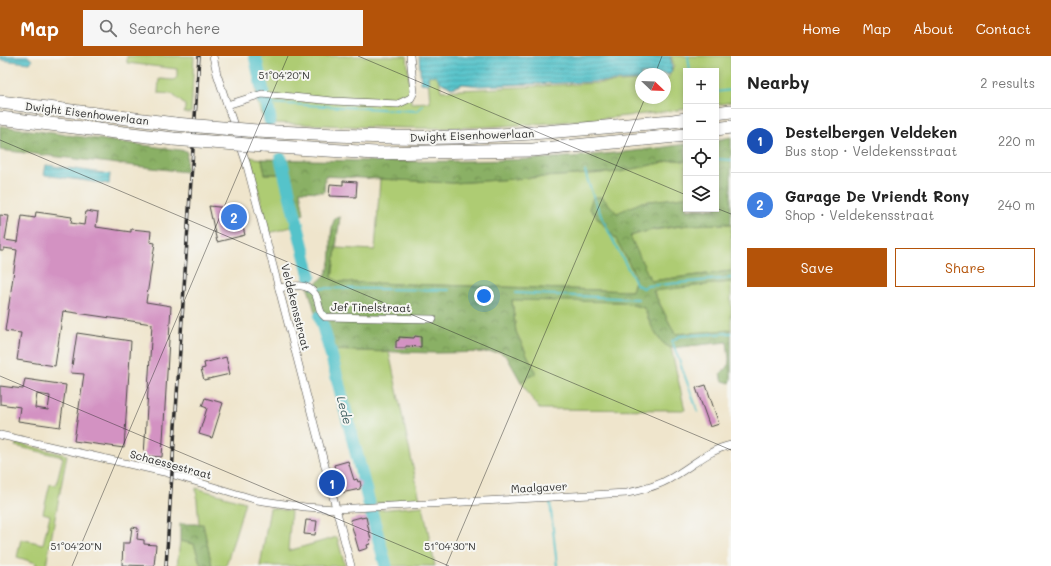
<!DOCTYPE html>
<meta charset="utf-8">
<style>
body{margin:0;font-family:Mali,sans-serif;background:#f6f6f6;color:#222}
.controls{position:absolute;right:12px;top:12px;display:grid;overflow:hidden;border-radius:0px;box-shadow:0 2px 6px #0003}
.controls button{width:36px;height:36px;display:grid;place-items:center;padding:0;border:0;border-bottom:1px solid #e0e0e0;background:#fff;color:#222;font:20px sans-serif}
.compass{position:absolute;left:635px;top:12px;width:36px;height:36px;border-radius:50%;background:#fff;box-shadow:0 2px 6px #0003;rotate:113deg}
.you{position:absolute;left:484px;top:240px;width:14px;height:14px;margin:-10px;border:3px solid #fff;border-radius:50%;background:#1a73e8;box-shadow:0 0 0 6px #1a73e833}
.badge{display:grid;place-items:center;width:26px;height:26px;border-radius:50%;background:#b45309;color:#fff;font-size:13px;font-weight:700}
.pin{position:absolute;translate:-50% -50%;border:2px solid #fff;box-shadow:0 1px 4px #0006}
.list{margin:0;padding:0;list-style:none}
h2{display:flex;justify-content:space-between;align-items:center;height:52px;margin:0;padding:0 16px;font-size:17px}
h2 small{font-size:13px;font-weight:400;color:#767676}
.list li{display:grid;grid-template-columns:26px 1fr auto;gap:12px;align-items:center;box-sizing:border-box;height:64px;padding:0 16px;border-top:1px solid #e0e0e0}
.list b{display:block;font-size:15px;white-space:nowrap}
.list p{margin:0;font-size:13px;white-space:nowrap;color:#767676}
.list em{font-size:13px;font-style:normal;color:#767676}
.actions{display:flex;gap:8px;padding:12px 16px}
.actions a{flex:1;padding:9px 0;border:1px solid #b45309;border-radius:0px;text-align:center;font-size:14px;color:#b45309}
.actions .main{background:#b45309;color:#fff}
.icon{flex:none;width:22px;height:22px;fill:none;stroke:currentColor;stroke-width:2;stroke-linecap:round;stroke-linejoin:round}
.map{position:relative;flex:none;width:731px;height:510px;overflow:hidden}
header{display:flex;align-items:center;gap:24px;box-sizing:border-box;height:56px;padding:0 20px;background:#b45309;color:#fff}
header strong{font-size:19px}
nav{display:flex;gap:22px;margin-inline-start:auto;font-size:14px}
.search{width:280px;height:36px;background:#f6f6f6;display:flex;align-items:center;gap:10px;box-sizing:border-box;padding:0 14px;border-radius:0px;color:#767676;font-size:15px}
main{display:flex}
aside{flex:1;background:#fff}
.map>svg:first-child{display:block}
.grass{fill:#aecc73;stroke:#6c7c4f}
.forest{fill:url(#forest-crowns);stroke:#5a6e48}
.water{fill:url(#water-rules);stroke:#40777a}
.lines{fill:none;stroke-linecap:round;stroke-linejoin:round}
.stream{stroke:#55c3ca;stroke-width:2}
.river{stroke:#55c3ca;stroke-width:13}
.building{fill:#d392c2;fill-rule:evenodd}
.street-casing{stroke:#484743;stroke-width:8}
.highway-casing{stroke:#484743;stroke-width:14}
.street{stroke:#fff;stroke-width:7}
.highway{stroke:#fff;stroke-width:13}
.rail-casing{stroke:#2b2b2b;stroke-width:3.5}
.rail{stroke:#f6f6f2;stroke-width:2;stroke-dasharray:6;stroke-linecap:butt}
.highway-bridge-casing{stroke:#484743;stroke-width:14;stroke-linecap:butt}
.highway-bridge{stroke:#fff;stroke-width:13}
.ticks{fill:none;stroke:#2b2b2b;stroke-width:1;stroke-opacity:0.45}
.labels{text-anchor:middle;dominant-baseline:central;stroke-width:4;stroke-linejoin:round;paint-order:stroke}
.street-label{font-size:11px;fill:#2b2b2b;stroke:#f6f6f2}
.water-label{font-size:12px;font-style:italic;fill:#38595b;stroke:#f6f6f2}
.ticks-label{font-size:10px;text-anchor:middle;fill:#2b2b2b;stroke:#f6f6f2;stroke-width:4;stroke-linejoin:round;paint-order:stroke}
</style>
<header>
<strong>Map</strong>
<div class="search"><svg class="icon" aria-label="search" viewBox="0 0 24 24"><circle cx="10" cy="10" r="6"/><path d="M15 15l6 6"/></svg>Search here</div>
<nav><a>Home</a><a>Map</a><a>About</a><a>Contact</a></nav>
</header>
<main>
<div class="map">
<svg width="731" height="510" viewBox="0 0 731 510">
<defs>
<pattern id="forest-crowns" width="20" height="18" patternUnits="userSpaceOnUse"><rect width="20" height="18" fill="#8ab065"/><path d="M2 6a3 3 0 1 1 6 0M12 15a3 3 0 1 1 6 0" fill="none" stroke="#718f53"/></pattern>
<pattern id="water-rules" width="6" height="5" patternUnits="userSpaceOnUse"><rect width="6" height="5" fill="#55c3ca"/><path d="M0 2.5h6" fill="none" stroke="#479fa4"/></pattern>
</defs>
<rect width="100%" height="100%" fill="#f6f6f2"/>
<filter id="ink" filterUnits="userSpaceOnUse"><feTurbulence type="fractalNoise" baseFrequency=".025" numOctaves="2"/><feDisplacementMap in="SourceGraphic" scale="8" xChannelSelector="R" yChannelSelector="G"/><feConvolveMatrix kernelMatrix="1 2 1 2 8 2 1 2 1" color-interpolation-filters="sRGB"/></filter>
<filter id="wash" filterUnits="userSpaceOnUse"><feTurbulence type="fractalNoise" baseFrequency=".012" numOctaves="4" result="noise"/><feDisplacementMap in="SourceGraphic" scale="16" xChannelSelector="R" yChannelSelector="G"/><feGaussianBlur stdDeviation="0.9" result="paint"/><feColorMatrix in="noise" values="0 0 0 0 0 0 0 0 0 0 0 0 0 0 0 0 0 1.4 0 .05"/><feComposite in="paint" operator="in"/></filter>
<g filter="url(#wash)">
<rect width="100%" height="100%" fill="#efe5cc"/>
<!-- grass -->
<g class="grass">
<path d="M127,0H194L191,57H183L185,53V49L172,38L158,37L159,23L174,24L177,21V13L127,7Z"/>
<path d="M259,0H407L411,47L430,46L428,20L433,19L439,21L441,35L641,25V42H665V23L668,22L674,10L671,0H731V46L716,49V15H686V53C608,63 529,70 450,72C392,73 333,69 274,67L266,66C251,45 257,23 259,0Z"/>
<path d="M250,101L262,103L265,118H283L295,170L269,177Z"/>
<path d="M673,104L686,105V141L642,146L617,158L609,150L589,152L616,183L634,217L635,224L632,235L340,226L332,223L336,192L375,194L380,123L453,127L620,116Z"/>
<path d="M695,168H731V215L650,225L630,180L648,175Z"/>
<path d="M731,226V274L675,278L653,234Z"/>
<path d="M512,243L621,246L644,252C650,266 656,286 671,292L685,354L539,353L521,326L536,317L516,276Z"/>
<path d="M326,294L389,296L420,444L364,448Z"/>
<path d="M17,387L67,399L46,510H36V507L17,501L21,483L43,488L50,459L43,457L50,428L56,429L63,401L15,390Z"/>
<path d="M196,432L245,446L226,510H212L203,469L199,468Z"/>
<path d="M423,450L435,510H383L368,455Z"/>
<path d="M270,452L291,455L288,495L337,481L345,510H260Z"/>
<path d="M180,485L194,488L201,510H177Z"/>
</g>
<!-- forest -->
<g class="forest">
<path d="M0,70L187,95L186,116L0,94Z"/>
<path d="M731,81V168C698,168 662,169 630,180L651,225L731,215V226L653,235L675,278L731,274V323L730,327L723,325L720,318L728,311L729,303L727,286L671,292C656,286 650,266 644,252L621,246L512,244L516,276L536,317L521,326L507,301L500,296L435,297L326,294L308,232C315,228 323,223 327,216C335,200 327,178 335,162L340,161L332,222L340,226L632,235L635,224L634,217L616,183L589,152L593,141H602L617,157L642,146L684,141H686V153H716V84Z"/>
<path d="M686,88V105L673,104L620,116L453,127L325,120L324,136L300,135L304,158L293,162L283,118H265L262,103C404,106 546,110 686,88Z"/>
<path d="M180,468H203L212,510H201L194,488L180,485Z"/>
</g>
<!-- water -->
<g class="water">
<path d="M0,0H28L32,4L30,7L0,4Z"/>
<path d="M419,0H670L672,9L671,17L665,20V18H641V24L480,30L463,28L452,32C449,30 445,29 442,27C436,22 438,18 428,20L429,28L421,27Z"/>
<path d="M46,109L110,118L109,128L44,119Z"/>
</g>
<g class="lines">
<!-- stream -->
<g class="stream">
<path d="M688,0L690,15"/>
<path d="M716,36L731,34"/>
<path d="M267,47L417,55L423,49"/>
<path d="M716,103L731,104"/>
<path d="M585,115C596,156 617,192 637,229L643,232L647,230L731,222"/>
<path d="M312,232L449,234"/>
<path d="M516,237L638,243"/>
<path d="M698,356L672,285L680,280L731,277"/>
<path d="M550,446L557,510"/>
</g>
<!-- river -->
<g class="river">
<path d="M255,0L263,35"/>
<path d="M262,42L267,47L270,64"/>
<path d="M281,103L310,220"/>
<path d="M320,261L331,298L369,447"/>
<path d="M371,455L386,510"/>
</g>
</g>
<g id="blocks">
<!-- building -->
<g class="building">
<path d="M343,125L357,126L356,141L329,140L330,128L343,129Z"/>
<path d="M209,150L238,153L245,179L217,186Z"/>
<path d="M86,155L98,157L96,171L131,176V173L151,175L150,186L155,187L146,246L171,250L162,401L144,400L152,268L63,255L55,310L17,304L21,277L5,275L17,194L4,192V195H0V159L9,160L5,184L18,186L22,160L35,162L36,156L72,161L71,167L84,169Z"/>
<path d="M77,277L131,285L124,392L74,385L84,318L71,317Z"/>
<path d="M415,280L421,281V291L406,290V292H396V285L399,284V281L414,282Z"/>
<path d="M226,301L230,318L204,324L201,313L205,312L204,307Z"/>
<path d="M25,323L66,329L60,371L18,365L20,351L0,348V330L23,333ZM37,338L50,340L48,354L35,352Z"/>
<path d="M706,329L719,368L710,371L696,332Z"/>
<path d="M205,342L223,347L212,382L199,378L207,352L202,350Z"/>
<path d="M348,405L354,424L357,423L358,426L360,425L361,430L360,431V433L341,437L334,409Z"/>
<path d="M361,461V462L366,461L371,484L369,485L370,488L367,489L368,492L359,495L350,464Z"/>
<path d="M306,464L317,465L315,479L304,478Z"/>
<path d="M132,471L138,472L137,483L144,484V488L156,489L154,510L122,509L123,487H130Z"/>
</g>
</g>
</g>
<g filter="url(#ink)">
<use href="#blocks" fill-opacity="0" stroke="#484743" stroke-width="1"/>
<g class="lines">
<defs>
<g id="street">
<path d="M213,0L217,18L246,106L351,510"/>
<path d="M227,49L262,38L333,45L398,48L411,42L414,36L410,0"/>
<path d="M279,232C291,230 307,226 315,238C317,241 318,246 319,250C320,255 321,258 325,261L433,263"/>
<path d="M0,379L164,416L257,444L305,451L336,453L627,437C642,434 658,430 671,422C691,411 708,394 731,389"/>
</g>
<g id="highway">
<path d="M0,46L175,68"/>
<path d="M716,57L731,55"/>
<path d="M0,62L173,83"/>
<path d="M716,73L731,71"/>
<path d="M257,75C324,78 390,83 457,81C529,79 601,71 673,65L686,63"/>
<path d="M262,90L376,97L533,94L686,79"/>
</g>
</defs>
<!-- street casing -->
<use href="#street" class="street-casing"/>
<!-- highway casing -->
<use href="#highway" class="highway-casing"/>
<!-- street -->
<use href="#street" class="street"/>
<!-- highway -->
<use href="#highway" class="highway"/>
<defs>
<path id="rail" d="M166,510L199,0"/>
</defs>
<!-- rail casing -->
<use href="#rail" class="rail-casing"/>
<!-- rail -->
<use href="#rail" class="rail"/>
<defs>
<g id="highway-bridge">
<path d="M175,68L257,75"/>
<path d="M173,83L262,90"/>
</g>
</defs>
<!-- highway-bridge casing -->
<use href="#highway-bridge" class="highway-bridge-casing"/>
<!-- highway-bridge -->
<use href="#highway-bridge" class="highway-bridge"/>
</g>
</g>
<!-- ticks -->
<path class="ticks" d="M358,0L686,139M655,18L662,0M0,84L731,394M716,152L731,158M0,320L449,510M72,510L288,0M446,510L645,42"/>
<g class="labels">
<!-- street labels -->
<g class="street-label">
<text transform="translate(87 57) rotate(7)">Dwight Eisenhowerlaan</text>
<text transform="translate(472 79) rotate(-2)">Dwight Eisenhowerlaan</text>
<text transform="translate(296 251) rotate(76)">Veldekensstraat</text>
<text transform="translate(371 251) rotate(1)">Jef Tinelstraat</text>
<text transform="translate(171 408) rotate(15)">Schaessestraat</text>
<text transform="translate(539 431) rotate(-3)">Maalgaver</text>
</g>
<!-- water labels -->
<g class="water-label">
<text transform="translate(345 354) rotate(75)">Lede</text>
</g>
</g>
<g class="ticks-label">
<text x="284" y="23">51°04'20"N</text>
<text x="76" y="494">51°04'20"N</text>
<text x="450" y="494">51°04'30"N</text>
</g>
</svg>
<div class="controls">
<button>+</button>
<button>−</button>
<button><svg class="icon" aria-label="locate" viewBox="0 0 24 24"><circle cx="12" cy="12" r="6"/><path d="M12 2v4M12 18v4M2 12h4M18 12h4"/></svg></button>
<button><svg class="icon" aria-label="layers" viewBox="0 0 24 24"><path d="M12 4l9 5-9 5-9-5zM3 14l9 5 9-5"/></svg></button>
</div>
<svg class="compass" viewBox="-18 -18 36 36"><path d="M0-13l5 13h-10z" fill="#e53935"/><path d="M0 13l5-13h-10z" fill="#767676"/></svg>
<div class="you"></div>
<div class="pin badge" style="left:332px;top:427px;background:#1a4fb4">1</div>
<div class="pin badge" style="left:234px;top:161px;background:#3f7fe0">2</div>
</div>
<aside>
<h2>Nearby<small>2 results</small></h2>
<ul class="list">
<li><span class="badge" style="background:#1a4fb4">1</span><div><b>Destelbergen Veldeken</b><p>Bus stop · Veldekensstraat</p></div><em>220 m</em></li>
<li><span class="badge" style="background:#3f7fe0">2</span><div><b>Garage De Vriendt Rony</b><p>Shop · Veldekensstraat</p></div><em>240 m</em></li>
</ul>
<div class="actions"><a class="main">Save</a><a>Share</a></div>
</aside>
</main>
